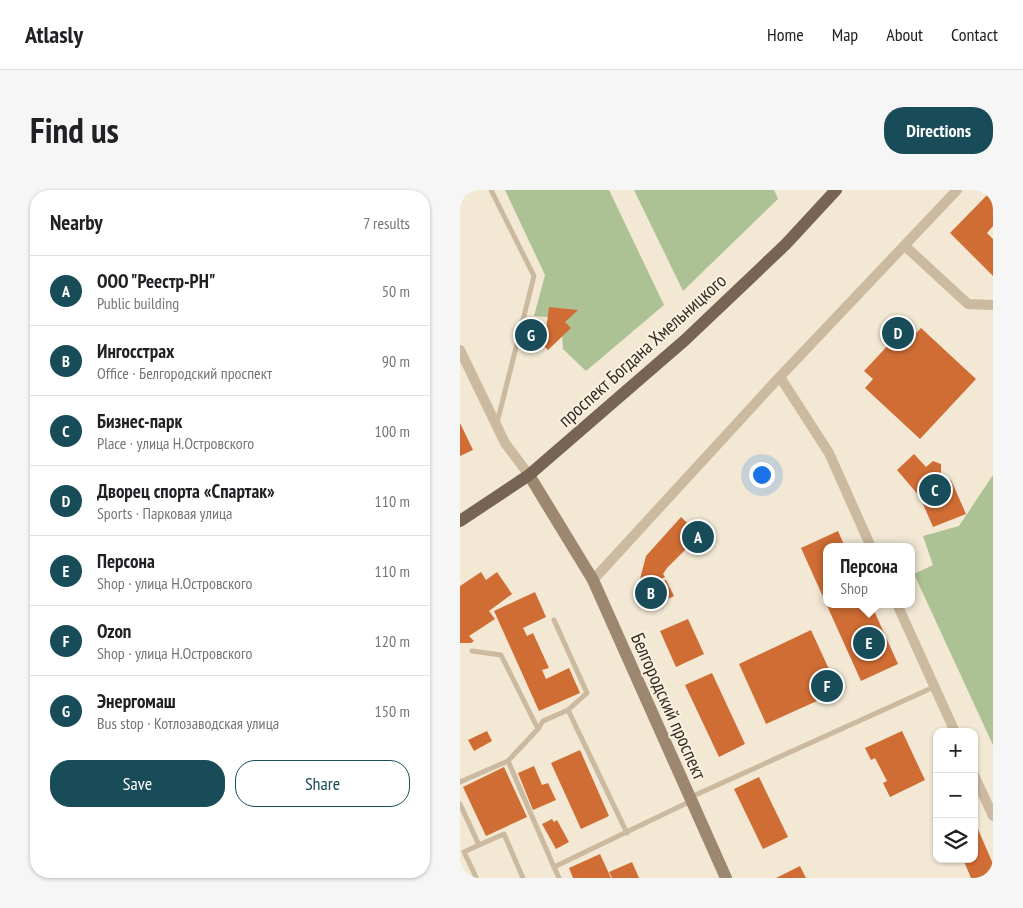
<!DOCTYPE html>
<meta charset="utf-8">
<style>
body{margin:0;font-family:"PT Sans Narrow",sans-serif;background:#f6f6f6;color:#202124}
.controls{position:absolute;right:15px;bottom:15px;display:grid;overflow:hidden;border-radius:10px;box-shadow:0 1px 4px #0004}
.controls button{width:45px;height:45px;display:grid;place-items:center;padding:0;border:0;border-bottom:1px solid #e0e0e0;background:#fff;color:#202124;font:25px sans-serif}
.you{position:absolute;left:301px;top:284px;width:18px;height:18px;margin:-12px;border:4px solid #fff;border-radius:50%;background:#1a73e8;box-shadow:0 0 0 8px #1a73e833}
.badge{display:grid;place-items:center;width:32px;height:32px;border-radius:50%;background:#174c58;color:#fff;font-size:16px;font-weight:700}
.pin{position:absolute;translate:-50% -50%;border:2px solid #fff;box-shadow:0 1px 5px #0006}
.popup{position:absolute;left:363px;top:353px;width:92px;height:65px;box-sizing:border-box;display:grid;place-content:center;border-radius:10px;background:#fff;filter:drop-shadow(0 1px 4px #0005);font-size:16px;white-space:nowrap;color:#757577}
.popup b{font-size:19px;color:#202124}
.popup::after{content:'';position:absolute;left:50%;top:100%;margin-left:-10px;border:10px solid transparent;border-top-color:#fff}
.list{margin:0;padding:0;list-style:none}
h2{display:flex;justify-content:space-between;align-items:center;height:65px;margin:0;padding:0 20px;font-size:21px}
h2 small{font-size:16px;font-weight:400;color:#757577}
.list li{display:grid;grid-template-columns:32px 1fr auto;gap:15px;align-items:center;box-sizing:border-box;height:70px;padding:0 20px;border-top:1px solid #e0e0e0}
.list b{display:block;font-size:19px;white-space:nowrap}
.list p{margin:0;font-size:16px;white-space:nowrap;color:#757577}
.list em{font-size:16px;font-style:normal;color:#757577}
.actions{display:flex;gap:10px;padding:15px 20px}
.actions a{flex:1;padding:11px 0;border:1px solid #174c58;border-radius:20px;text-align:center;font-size:18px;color:#174c58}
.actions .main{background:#174c58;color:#fff}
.icon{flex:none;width:28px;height:28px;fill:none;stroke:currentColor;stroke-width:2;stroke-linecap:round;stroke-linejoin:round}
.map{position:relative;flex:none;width:533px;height:688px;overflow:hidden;border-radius:20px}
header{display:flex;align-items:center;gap:30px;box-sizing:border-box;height:70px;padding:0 25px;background:#fff;border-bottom:1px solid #e0e0e0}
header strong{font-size:24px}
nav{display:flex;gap:28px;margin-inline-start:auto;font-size:18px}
.intro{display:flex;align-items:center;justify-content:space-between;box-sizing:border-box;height:120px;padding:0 30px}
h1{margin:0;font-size:35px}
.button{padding:12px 22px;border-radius:20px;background:#174c58;color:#fff;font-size:18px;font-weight:700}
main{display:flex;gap:30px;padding:0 30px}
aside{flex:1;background:#fff;border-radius:20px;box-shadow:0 1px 4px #0004}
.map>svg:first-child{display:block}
.green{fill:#adc294}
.building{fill:#d06d34}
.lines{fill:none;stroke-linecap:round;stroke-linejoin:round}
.lane{stroke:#cbb9a0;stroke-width:5}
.street{stroke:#cbb9a0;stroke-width:10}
.secondary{stroke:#9e8771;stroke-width:12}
.primary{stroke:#776453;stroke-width:12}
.labels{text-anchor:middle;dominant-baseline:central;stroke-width:4;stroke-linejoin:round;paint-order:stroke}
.street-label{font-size:19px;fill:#342b24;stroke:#faf1e0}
</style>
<header>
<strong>Atlasly</strong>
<nav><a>Home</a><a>Map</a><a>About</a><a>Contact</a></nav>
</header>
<div class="intro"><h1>Find us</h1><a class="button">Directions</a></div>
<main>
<aside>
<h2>Nearby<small>7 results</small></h2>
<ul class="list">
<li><span class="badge">A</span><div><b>ООО &quot;Реестр-РН&quot;</b><p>Public building</p></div><em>50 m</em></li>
<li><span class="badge">B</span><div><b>Ингосстрах</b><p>Office · Белгородский проспект</p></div><em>90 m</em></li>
<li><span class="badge">C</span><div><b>Бизнес-парк</b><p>Place · улица Н.Островского</p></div><em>100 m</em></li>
<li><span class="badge">D</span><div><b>Дворец спорта «Спартак»</b><p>Sports · Парковая улица</p></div><em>110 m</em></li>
<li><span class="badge">E</span><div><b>Персона</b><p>Shop · улица Н.Островского</p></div><em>110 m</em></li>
<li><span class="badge">F</span><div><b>Ozon</b><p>Shop · улица Н.Островского</p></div><em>120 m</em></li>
<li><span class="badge">G</span><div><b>Энергомаш</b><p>Bus stop · Котлозаводская улица</p></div><em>150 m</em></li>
</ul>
<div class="actions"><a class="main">Save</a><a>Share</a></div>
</aside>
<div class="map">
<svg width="533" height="688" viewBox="0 0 533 688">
<rect width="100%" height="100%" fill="#f2e8d4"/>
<!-- green -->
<g class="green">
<path d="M45,0H149L204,115L126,181L103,159L101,128L74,126L85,85Z"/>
<path d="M174,0H314L318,9L223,101Z"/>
<path d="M533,285V555L454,384L473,375L463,346L499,336Z"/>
</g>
<!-- building -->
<g class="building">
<path d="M532,0H533V36L527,43L533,49V86L490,43Z"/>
<path d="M89,117L118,120L105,132L111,138L88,160L84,156Z"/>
<path d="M447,135L456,143L461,138L516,189L460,249L405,198L413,189L404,181Z"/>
<path d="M0,233L13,260L0,266Z"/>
<path d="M454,264L466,277L473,271L481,274V283L489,292L491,290L506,324L473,337L460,307L437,280Z"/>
<path d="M221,327L243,348L231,359L229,356L207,378L203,384L205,387L183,398L180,389L186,366Z"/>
<path d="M378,341L385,357H366V414H411L438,474L401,491L341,358Z"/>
<path d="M21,382L26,390L37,382L52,404L29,421L35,429L9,446L14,451L11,453H0V396Z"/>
<path d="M206,390L214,406L191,417L183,400Z"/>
<path d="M75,402L86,427L63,438L67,446L73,443L89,478L82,480L86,489L109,478L120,503L79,521L34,421Z"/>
<path d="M228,429L244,464L216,477L200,441Z"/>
<path d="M351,440L379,501L306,534L279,474Z"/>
<path d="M252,483L285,554L259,567L225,495Z"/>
<path d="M27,541L32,551L14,561L8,550Z"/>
<path d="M442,541L465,590L430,607L423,593L427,591L415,568L411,570L405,558Z"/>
<path d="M120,560L149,626L121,639L91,573Z"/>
<path d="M74,576L82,595L88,593L96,610L73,620L58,583Z"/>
<path d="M44,577L67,627L26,646L3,597Z"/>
<path d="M299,587L328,647L303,659L274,599Z"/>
<path d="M92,629L94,632L97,630L109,652L96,659L82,634Z"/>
<path d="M514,630L533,674V688H511L503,669H514Z"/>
<path d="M140,664L151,688H113L109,678Z"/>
<path d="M172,672L179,688H152L149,682Z"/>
<path d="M340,676L346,688H316Z"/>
</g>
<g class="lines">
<!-- lane -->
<g class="lane">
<path d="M31,0L74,86L37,233"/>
<path d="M94,430L127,503L108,520L167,643"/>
<path d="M12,461L41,465L78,539L48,571L94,677"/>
<path d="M78,539L83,531L108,520"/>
<path d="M0,592L48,571"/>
<path d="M231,607L474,497"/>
<path d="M0,614L19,655L44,644L63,688"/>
<path d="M16,687L4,662L19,655"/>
<path d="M99,688L94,677L231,611"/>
</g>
<!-- street -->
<g class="street">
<path d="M445,56L508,114L533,115"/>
<path d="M0,160L45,253L69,285"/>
<path d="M320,187L369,263L411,357"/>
<path d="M133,390L313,194L497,0"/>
<path d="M437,414L495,542"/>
<path d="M514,585L533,626"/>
</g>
<!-- secondary -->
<path class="secondary" d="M69,285L133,390L266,688"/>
<!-- primary -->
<path class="primary" d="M0,331L69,285L225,150L326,54L376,0"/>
</g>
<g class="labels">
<!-- street labels -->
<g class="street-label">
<text transform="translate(182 160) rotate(-42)">проспект Богдана Хмельницкого</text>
<text transform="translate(209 516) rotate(66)">Белгородский проспект</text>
</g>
</g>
</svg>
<div class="controls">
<button>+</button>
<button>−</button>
<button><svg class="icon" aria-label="layers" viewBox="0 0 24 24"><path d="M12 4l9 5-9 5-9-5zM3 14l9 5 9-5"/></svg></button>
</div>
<div class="you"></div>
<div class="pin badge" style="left:238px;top:347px">A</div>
<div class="pin badge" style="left:191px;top:403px">B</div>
<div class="pin badge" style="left:475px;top:300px">C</div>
<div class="pin badge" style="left:438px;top:143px">D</div>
<div class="pin badge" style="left:409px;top:453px">E</div>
<div class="popup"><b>Персона</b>Shop</div>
<div class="pin badge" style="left:367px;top:496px">F</div>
<div class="pin badge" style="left:71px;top:145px">G</div>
</div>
</main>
